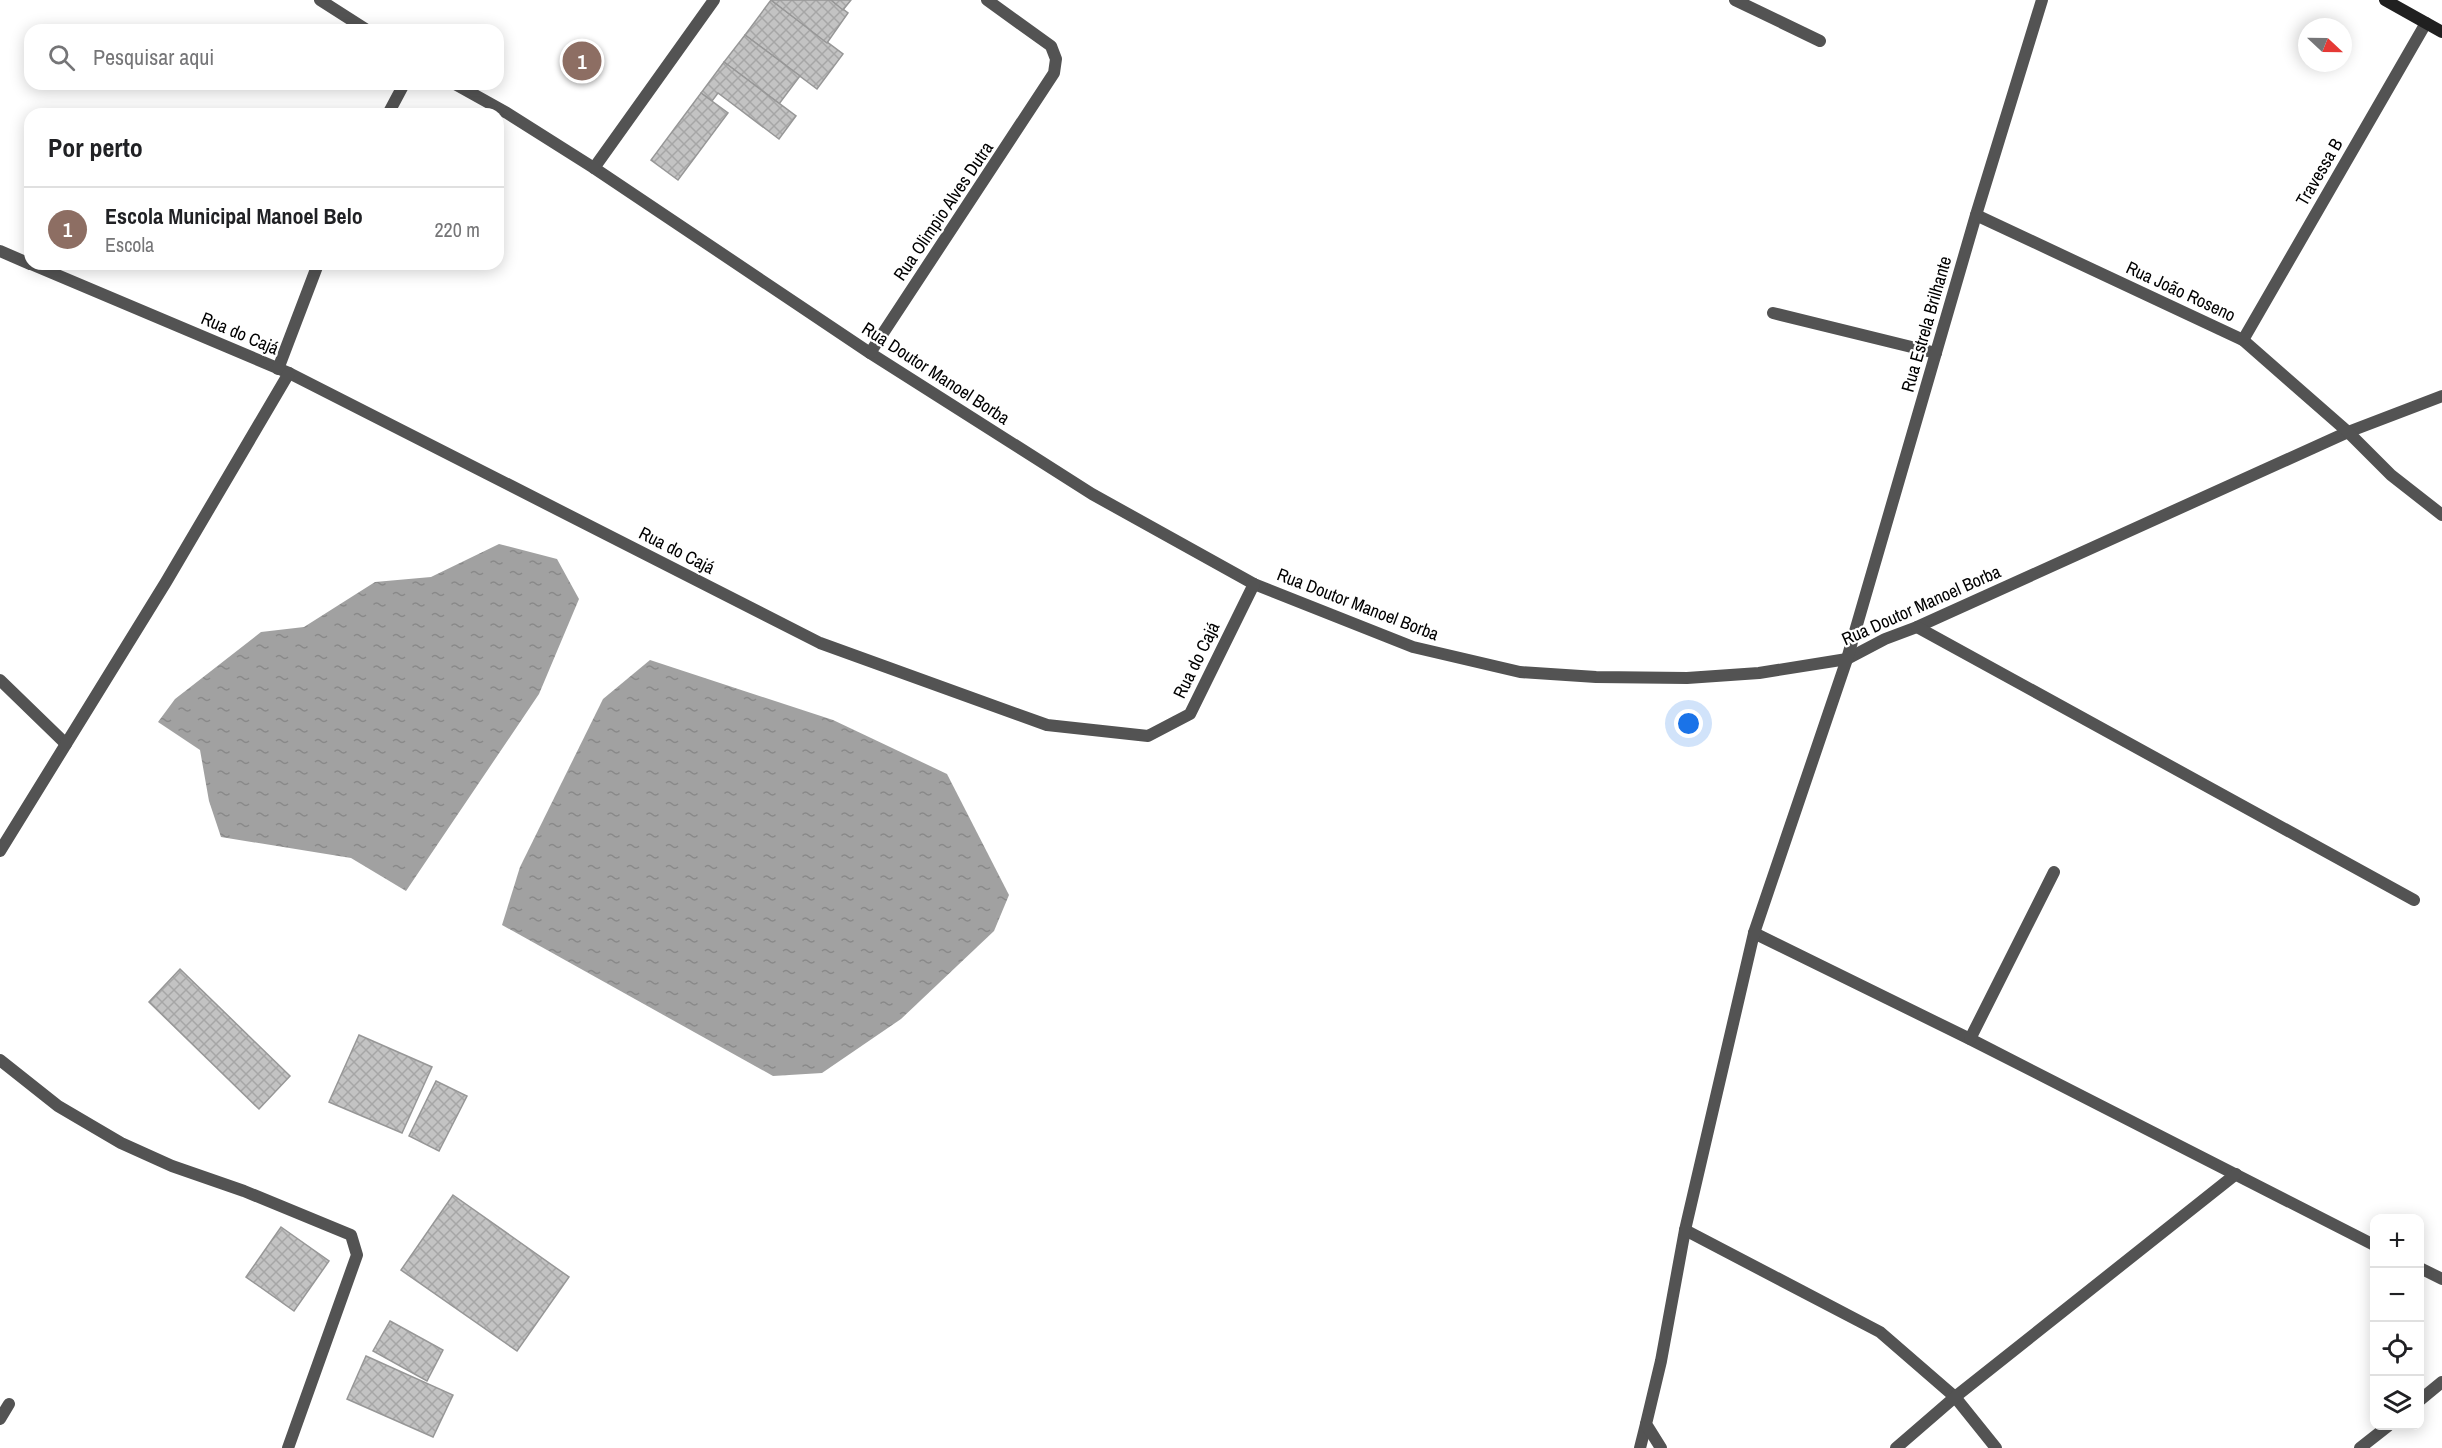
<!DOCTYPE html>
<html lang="pt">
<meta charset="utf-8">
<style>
body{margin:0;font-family:"Archivo Narrow",sans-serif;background:#f2f2f2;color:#202124}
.controls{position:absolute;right:18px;bottom:18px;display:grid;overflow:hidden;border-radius:12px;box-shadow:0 3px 15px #0003}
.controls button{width:54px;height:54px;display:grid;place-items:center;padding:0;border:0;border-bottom:2px solid #e0e0e0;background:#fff;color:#202124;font:30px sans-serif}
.compass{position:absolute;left:2298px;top:18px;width:54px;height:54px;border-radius:50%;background:#fff;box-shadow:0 3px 15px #0003;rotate:112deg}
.you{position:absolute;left:1689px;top:724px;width:21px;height:21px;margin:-15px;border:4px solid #fff;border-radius:50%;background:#1a73e8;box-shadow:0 0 0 9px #1a73e833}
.badge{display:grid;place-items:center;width:39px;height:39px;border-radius:50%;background:#b45309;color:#fff;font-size:20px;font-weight:700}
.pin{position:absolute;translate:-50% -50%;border:3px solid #fff;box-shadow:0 2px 6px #0006}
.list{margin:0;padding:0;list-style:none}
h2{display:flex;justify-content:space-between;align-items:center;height:78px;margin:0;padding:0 24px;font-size:26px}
h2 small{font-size:20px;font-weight:400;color:#757577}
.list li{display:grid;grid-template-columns:39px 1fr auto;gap:18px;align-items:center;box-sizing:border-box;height:84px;padding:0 24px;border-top:2px solid #e0e0e0}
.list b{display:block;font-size:22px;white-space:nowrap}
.list p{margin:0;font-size:20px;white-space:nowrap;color:#757577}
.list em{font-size:20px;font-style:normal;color:#757577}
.icon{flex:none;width:33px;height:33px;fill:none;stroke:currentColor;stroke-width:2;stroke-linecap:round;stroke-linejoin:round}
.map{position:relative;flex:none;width:2442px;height:1448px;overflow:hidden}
.search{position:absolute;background:#fff;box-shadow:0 3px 15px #0003;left:24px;top:24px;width:480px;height:66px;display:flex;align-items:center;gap:15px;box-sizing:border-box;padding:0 21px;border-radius:18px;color:#757577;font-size:22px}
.panel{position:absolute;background:#fff;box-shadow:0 3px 15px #0003;left:24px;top:108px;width:480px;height:162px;border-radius:18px}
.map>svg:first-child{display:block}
.water{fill:url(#water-ripples)}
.building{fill:url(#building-cross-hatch);stroke:#979797;stroke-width:1.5}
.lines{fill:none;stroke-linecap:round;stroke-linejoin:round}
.service{stroke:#535353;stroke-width:12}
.minor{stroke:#535353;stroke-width:12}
.secondary{stroke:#202020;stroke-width:12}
.labels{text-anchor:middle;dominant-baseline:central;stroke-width:4.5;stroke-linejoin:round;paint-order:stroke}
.street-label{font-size:18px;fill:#000;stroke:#fff}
</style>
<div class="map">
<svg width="2442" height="1448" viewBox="0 0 2442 1448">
<defs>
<pattern id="water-ripples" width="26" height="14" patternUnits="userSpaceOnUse" patternTransform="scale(1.5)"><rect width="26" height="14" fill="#a1a1a1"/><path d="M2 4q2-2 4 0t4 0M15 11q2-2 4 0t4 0" fill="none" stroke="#898989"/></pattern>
<pattern id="building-cross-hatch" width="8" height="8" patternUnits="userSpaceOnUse" patternTransform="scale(1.5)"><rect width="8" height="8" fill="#c3c3c3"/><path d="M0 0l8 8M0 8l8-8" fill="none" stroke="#a6a6a6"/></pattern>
</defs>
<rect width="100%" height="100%" fill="#fff"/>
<!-- water -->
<g class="water">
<path d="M499,544L557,559L579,599L539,694L406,891L351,858L221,837L209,801L200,750L158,722L175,699L261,632L304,627L375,582L431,577Z"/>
<path d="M650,660L833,720L947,774L1009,895L994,931L901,1019L822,1073L773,1076L502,925L520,867L603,699Z"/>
</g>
<!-- building -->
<g class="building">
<path d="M771,0L843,54L817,89L745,35Z"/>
<path d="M771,0H831L848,13L827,43Z"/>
<path d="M831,0H851L843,10Z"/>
<path d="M745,35L800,76L779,104L724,62Z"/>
<path d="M724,62L796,116L779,139L718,93L712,101L701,93Z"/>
<path d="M701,93L728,113L678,180L651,160Z"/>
<path d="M180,969L290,1076L259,1109L149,1002Z"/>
<path d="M359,1035L432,1067L402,1133L329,1102Z"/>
<path d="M436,1081L467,1096L439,1151L409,1136Z"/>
<path d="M453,1195L569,1277L517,1351L401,1270Z"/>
<path d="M281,1227L329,1261L294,1311L246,1277Z"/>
<path d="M390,1321L443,1350L427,1381L373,1351Z"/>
<path d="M366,1356L453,1395L433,1437L347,1399Z"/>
</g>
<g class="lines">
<!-- service -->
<path class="service" d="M1773,313L1936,353"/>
<!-- minor -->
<g class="minor">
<path d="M320,0L367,30"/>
<path d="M1735,0L1820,41"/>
<path d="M455,84L507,113L594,168L870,353L1092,494L1254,584L1413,647L1520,672L1596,677L1687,678L1759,673L1847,659L1885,639L1917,627L2348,432L2442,396"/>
<path d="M388,114L404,84"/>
<path d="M594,168L714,0"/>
<path d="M1976,215L2243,340L2348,432L2391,475L2442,515"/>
<path d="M0,251L30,264"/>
<path d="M31,264L289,373L820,643L1047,725L1148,736L1190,714L1254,584"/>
<path d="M2243,340L2426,23"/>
<path d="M870,353L1054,73L1056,59L1051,46L987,0"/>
<path d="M278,369L318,264"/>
<path d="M1917,627L2414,900"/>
<path d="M0,680L66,744"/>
<path d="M0,851L166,582L289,373"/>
<path d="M1754,933L1970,1039L2374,1245"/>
<path d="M1970,1039L2054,872"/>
<path d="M0,1060L58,1106L121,1143L172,1166L244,1191L351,1235L357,1255L288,1448"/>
<path d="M1685,1230L1880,1332L1955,1397L1996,1448"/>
<path d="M2420,1268L2442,1279"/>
<path d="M2420,1400L2442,1382"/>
<path d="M0,1419L9,1404"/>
<path d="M1640,1448L1646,1424"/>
<path d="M1661,1448L1646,1424L1661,1361L1685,1230L1754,933L1847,659L1976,215L2042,0"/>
<path d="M1896,1448L1955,1397L2236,1174"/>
<path d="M2360,1448L2388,1426"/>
</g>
<!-- secondary -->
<path class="secondary" d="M2385,0L2442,32"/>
</g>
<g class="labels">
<!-- street labels -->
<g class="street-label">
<text transform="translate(2319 172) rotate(-60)">Travessa B</text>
<text transform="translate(943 211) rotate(-56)">Rua Olimpio Alves Dutra</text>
<text transform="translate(2181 291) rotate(25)">Rua João Roseno</text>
<text transform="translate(1926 324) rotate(-74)">Rua Estrela Brilhante</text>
<text transform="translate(240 333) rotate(23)">Rua do Cajá</text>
<text transform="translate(936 373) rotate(33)">Rua Doutor Manoel Borba</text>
<text transform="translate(677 550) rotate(27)">Rua do Cajá</text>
<text transform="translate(1358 604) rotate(21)">Rua Doutor Manoel Borba</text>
<text transform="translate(1921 605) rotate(-24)">Rua Doutor Manoel Borba</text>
<text transform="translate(1196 660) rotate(-64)">Rua do Cajá</text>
</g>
</g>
</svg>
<div class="controls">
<button>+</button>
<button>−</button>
<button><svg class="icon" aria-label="locate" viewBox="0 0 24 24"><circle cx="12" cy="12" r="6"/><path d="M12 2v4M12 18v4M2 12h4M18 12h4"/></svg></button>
<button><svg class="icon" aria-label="layers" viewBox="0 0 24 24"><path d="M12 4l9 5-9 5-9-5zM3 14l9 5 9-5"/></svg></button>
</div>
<svg class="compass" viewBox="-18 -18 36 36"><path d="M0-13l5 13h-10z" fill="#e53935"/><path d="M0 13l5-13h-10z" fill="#757577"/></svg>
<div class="you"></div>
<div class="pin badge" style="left:582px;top:61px;background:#8d6e63">1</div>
<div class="search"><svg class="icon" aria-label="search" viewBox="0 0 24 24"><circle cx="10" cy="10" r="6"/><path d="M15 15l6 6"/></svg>Pesquisar aqui</div>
<section class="panel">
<h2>Por perto<small></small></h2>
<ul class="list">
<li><span class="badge" style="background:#8d6e63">1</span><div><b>Escola Municipal Manoel Belo</b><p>Escola</p></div><em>220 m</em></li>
</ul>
</section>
</div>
